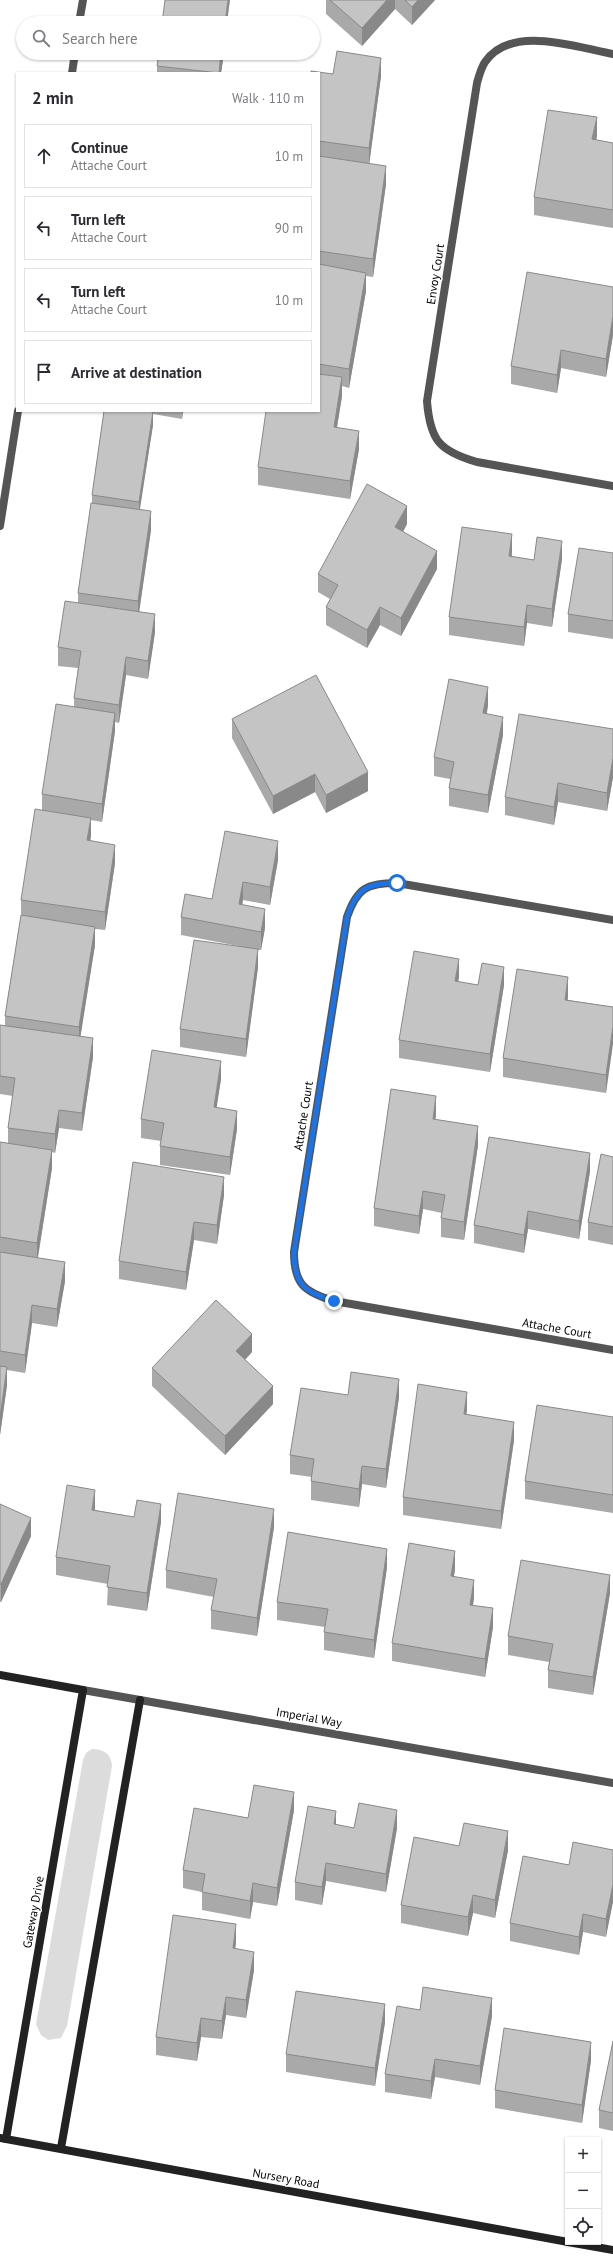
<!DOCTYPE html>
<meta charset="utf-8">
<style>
body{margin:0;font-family:"PT Sans",sans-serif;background:#f7f7f7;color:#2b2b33}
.controls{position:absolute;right:12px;bottom:12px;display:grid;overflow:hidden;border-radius:0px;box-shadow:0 1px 3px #0004}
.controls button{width:36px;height:36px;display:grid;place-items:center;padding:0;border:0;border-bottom:1px solid #e1e1e2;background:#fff;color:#2b2b33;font:20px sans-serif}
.stop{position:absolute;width:12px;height:12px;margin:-9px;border:3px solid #1a73e8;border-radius:50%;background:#fff}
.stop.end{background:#1a73e8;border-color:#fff;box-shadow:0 1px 4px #0008}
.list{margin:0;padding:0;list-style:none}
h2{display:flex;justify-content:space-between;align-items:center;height:52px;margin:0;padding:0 16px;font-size:17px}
h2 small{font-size:13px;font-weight:400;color:#7c7c81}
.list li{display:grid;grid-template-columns:26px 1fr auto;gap:12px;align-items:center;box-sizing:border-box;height:64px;margin:0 8px 8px;padding:0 8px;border:1px solid #e1e1e2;border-radius:0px}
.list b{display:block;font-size:15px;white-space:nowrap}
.list p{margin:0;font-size:13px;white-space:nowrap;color:#7c7c81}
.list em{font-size:13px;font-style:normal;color:#7c7c81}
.icon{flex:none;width:22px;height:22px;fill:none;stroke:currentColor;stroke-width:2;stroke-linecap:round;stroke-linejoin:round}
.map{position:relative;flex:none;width:613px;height:2257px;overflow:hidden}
.search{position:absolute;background:#fff;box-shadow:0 1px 3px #0004;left:16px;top:16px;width:304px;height:44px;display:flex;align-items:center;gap:10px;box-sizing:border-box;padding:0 14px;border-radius:22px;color:#7c7c81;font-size:15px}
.panel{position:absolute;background:#fff;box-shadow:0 1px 3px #0004;left:16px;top:72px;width:304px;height:340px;border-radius:0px}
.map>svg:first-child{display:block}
.green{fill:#dcdcdc}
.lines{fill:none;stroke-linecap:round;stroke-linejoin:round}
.street{stroke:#555;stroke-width:8}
.secondary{stroke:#222;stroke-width:8}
.wall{fill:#a9a9a9}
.shaded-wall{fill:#898989}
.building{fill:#c4c4c4;stroke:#898989}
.route{stroke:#1a73e8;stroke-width:5}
.labels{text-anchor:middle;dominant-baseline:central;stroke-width:3;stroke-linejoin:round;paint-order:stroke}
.street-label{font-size:12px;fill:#000;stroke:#fff}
</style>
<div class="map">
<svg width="613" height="2257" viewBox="0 0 613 2257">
<rect width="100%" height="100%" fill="#fff"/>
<!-- green -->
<path class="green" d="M92,1749C104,1749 111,1754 112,1766L67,2026L61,2038L48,2040L41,2035L36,2024L83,1760L86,1753Z"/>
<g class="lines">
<!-- street -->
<g class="street">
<path d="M79,23L83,0"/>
<path d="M613,54C575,47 511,24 485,62C481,68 479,76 477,83L427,401C430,440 439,451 477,462L613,486"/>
<path d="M72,73L75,53"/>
<path d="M0,526L18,411"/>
<path d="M613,920L397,883C367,883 357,888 347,917L294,1252C294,1284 304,1292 334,1301L613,1350"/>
<path d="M83,1690L613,1783"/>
</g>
<!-- secondary -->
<g class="secondary">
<path d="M0,1675L83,1690L6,2139"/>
<path d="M0,2138L568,2242"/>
<path d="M61,2148L140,1700"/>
<path d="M568,2242L613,2250"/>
</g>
</g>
<!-- wall -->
<g class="wall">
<path d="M326,0H435L412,25L395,9L362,46L326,14Z"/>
<path d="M159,53H224L221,73H157V66Z"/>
<path d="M319,73L381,76L369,163L386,184L373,277L366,276V291L349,388L342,386V396L337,427L359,449L350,499L258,485V467L319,411Z"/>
<path d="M597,136L596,140L613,143V228L534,215V197Z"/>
<path d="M613,287V335L606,377L561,368L557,393L511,384V366Z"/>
<path d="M104,411H183L182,419L153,414V425L139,510L151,530L139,611L155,632L148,679L126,675L119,723L115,722V731L102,822L91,820V836L90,841L115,863L105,930L95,929V945L80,1036L93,1057L82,1131L59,1128L55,1153L52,1152V1168L38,1258L65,1281L57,1327L32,1323L25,1373L7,1370V1385L0,1435V1142L8,1143V1128L13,1096L0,1094V1025H5V1016L21,915V900L42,810V794L74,707V698L78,668L58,666V647L78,602V593L92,503V495Z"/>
<path d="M407,524L403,532L437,569L401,636L380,625L367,648L326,625V607L330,599L318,592V574Z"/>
<path d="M512,552V557L534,560L562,559L552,627L527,623L524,646L449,635V617Z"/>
<path d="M613,553V639L568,632V614Z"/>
<path d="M488,705L487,713L503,735L488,813L449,806V788L450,779L434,776V757Z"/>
<path d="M232,719L368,791L326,813L315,792L273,814L232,738Z"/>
<path d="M613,729V777L607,811L558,802L554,825L505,815V797Z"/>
<path d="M278,860L270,905L243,900L242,905L265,928L261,950H258V967L246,1057L180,1047V1029L244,947L181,935V917Z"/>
<path d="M459,977L458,982L478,985H504L490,1072L399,1058V1040Z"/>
<path d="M568,995V1000L613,1007L606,1093L503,1077V1058Z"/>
<path d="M221,1079L216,1108L237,1129L230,1175L160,1165V1146L161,1141L141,1138V1119Z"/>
<path d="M436,1115L435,1119L478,1145L464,1240L441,1237V1218L442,1213L423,1209L419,1234L374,1226V1208Z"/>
<path d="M613,1157V1245L588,1240V1222Z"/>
<path d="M590,1171L579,1239L528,1229L524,1253L474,1243V1225Z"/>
<path d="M224,1195L217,1244L194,1240L186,1290L119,1279V1261Z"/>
<path d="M252,1352L245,1360L273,1404L225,1455L152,1386V1368Z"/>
<path d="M348,1395L399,1397L386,1488L362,1484L359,1507L311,1500V1481L312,1477L290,1474V1455Z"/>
<path d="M467,1410L466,1414L514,1440L501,1529L403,1515V1497Z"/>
<path d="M613,1417V1513L525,1499V1481Z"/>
<path d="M0,1504L31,1536L1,1602H0Z"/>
<path d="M95,1509V1510L161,1522L147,1611L107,1605L108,1584L56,1575V1557Z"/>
<path d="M274,1527L257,1636L211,1629V1610L214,1597L166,1588V1570Z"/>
<path d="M387,1567L374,1658L324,1650V1632L325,1627L277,1620V1602Z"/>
<path d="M455,1569L454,1576L474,1598L473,1605L493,1627L485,1677L392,1661V1643Z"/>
<path d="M610,1593L593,1695L548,1688V1670L549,1662L508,1655V1636Z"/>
<path d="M294,1810L277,1906L253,1902L250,1919L202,1910V1892L183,1888V1870L248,1818Z"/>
<path d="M336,1825L354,1828H397L386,1892L326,1881L322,1905L295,1900V1882Z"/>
<path d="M459,1846L508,1850L495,1918L473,1913L468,1936L401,1923V1905Z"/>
<path d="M613,1850L606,1937L583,1932L579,1955L510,1941V1923Z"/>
<path d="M236,1942L235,1949L254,1970L246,2018L226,2015L222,2039L201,2037L197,2061L156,2055V2037Z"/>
<path d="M420,2010L492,2016L480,2085L435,2077L431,2099L385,2092V2074Z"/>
<path d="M385,2022L375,2086L286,2072V2054Z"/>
<path d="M613,2041V2131L599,2128V2110Z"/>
<path d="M591,2060L582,2123L495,2108V2090Z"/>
</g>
<!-- shaded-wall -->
<g class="shaded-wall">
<path d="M228,0H230L227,23H225Z"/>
<path d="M387,0H395V9L362,46V28Z"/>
<path d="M418,0H435L412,25V7Z"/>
<path d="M221,53H224L221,73H219Z"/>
<path d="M381,58V76L369,166V148Z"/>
<path d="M597,117V136L592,158V139Z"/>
<path d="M386,166V184L373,277V259Z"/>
<path d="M366,273V291L349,388V369Z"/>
<path d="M613,316V335L606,377V359Z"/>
<path d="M561,350V368L557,393V375Z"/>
<path d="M342,377V396L334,445V427Z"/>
<path d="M182,411H183L182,419Z"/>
<path d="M153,412V425L139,515V502Z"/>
<path d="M359,431V449L350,499V481Z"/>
<path d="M407,506V524L395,546V527Z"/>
<path d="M151,511V530L138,620V601Z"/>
<path d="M512,534V552L509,574V556Z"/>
<path d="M562,541V559L552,627V609Z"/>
<path d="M437,551V569L401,636V618Z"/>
<path d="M527,605V623L524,646V627Z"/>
<path d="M380,607V625L367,648V630Z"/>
<path d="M155,614V632L148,679V661Z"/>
<path d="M126,657V675L119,723V705Z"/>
<path d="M488,687V705L483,731V713Z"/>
<path d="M115,713V731L102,822V804Z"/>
<path d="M503,717V735L488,813V795Z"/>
<path d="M613,758V777L607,811V793Z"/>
<path d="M368,772V791L326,813V795Z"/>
<path d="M315,774V792L273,814V796Z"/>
<path d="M558,783V802L554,825V807Z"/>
<path d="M91,818V836L87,858V840Z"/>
<path d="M278,841V860L270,905V887Z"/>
<path d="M115,845V863L105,930V912Z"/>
<path d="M243,882V900L239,922V904Z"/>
<path d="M265,909V928L261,950V932Z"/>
<path d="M95,927V945L79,1046V1027Z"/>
<path d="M258,949V967L246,1057V1039Z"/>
<path d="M459,959V977L455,999V981Z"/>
<path d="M504,967V985L490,1072V1054Z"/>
<path d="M568,977V995L565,1018V1000Z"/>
<path d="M613,1026V1044L606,1093V1075Z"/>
<path d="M93,1038V1057L82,1131V1113Z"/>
<path d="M221,1061V1079L214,1125V1107Z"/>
<path d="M436,1096V1115L433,1137V1119Z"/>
<path d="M59,1110V1128L55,1153V1134Z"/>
<path d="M237,1111V1129L230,1175V1157Z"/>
<path d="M478,1126V1145L464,1240V1222Z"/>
<path d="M52,1150V1168L37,1261V1243Z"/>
<path d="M590,1153V1171L579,1239V1221Z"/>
<path d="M224,1177V1195L217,1244V1225Z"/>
<path d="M423,1191V1209L419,1234V1216Z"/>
<path d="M528,1211V1229L524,1253V1235Z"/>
<path d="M194,1222V1240L186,1290V1272Z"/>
<path d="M65,1262V1281L57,1327V1309Z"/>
<path d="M32,1305V1323L25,1373V1355Z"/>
<path d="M252,1334V1352L236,1369V1351Z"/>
<path d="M7,1367V1385L0,1435V1417Z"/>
<path d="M399,1379V1397L386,1488V1469Z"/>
<path d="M273,1386V1404L225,1455V1436Z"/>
<path d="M467,1392V1410L464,1432V1414Z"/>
<path d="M514,1422V1440L501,1529V1511Z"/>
<path d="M362,1466V1484L359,1507V1489Z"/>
<path d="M95,1490V1509L92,1528V1510Z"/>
<path d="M161,1504V1522L147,1611V1593Z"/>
<path d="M274,1509V1527L257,1636V1618Z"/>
<path d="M31,1518V1536L1,1602V1584Z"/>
<path d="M387,1549V1567L374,1658V1640Z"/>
<path d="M455,1551V1569L451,1594V1576Z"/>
<path d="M610,1575V1593L593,1695V1677Z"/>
<path d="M474,1580V1598L470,1623V1605Z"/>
<path d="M493,1608V1627L485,1677V1659Z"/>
<path d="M294,1792V1810L277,1906V1888Z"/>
<path d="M397,1810V1828L386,1892V1874Z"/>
<path d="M336,1811V1829L334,1824Z"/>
<path d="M508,1831V1850L495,1918V1900Z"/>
<path d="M326,1863V1881L322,1905V1887Z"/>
<path d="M253,1883V1902L250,1919V1901Z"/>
<path d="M613,1884V1902L606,1937V1919Z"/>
<path d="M473,1895V1913L468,1936V1917Z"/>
<path d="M583,1914V1932L579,1955V1937Z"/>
<path d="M236,1924V1942L233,1966V1948Z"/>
<path d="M254,1952V1970L246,2018V2000Z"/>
<path d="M226,1997V2015L222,2039V2021Z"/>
<path d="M492,1998V2016L480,2085V2066Z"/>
<path d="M385,2004V2022L375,2086V2068Z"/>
<path d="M201,2018V2037L197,2061V2043Z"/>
<path d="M591,2042V2060L582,2123V2105Z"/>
<path d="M435,2059V2077L431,2099V2081Z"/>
</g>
<!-- building -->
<g class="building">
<path d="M165,0H228L225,23H162Z"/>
<path d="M330,0H387L362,28Z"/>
<path d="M405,0H418L412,7Z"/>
<path d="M337,51L381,58L369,148L319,141V73H311V71L333,74Z"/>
<path d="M159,53H221L219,73L157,66Z"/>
<path d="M548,110L597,117L592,139L613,143V210L534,197Z"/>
<path d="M319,156L386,166L373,259L319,251Z"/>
<path d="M319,264L366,273L349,369L319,364Z"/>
<path d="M527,272L613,287V316L606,359L561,350L557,375L511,366Z"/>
<path d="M319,374L342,377L334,427L359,431L350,481L258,467L266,411H319Z"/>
<path d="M104,411H147L153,412L139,502L92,495Z"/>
<path d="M367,484L407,506L395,527L437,551L401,618L380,607L367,630L326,607L338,585L318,574Z"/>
<path d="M91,503L151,511L138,601L78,593Z"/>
<path d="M462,527L512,534L509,556L534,560L537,537L562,541L552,609L527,605L524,627L449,617Z"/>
<path d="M579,548L613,553V621L568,614Z"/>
<path d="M65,601L155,614L148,661L126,657L119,705L74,698L81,651L58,647Z"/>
<path d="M316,675L368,772L326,795L315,774L273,796L232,719Z"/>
<path d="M449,679L488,687L483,713L503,717L488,795L449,788L454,762L434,757Z"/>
<path d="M56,704L115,713L102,804L42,794Z"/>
<path d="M519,714L613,729V758L607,793L558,783L554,807L505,797Z"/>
<path d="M35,809L91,818L87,840L115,845L105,912L21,900Z"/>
<path d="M225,831L278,841L270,887L243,882L239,904L265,909L261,932L181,917L185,894L212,899Z"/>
<path d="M21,915L95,927L79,1027L5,1016Z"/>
<path d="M194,940L258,949L246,1039L180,1029Z"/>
<path d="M414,951L459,959L455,981L478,985L482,963L504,967L490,1054L399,1040Z"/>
<path d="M517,969L568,977L565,1000L613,1007V1026L606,1075L503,1058Z"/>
<path d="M0,1025L93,1038L82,1113L59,1110L55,1134L8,1128L15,1078L0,1076Z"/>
<path d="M152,1050L221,1061L214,1107L237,1111L230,1157L160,1146L164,1123L141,1119Z"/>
<path d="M391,1089L436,1096L433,1119L478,1126L464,1222L441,1218L445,1195L423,1191L419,1216L374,1208Z"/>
<path d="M489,1137L590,1153L579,1221L528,1211L524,1235L474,1225Z"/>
<path d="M0,1142L52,1150L37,1243L0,1237Z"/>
<path d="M601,1154L613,1157V1227L588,1222Z"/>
<path d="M133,1162L224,1177L217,1225L194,1222L186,1272L119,1261Z"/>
<path d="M0,1252L65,1262L57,1309L32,1305L25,1355L0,1351Z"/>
<path d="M216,1300L252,1334L236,1351L273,1386L225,1436L152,1368Z"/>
<path d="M0,1366L7,1367L0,1417Z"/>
<path d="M351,1372L399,1379L386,1469L362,1466L359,1489L311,1481L314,1459L290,1455L301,1388L348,1395Z"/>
<path d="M418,1384L467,1392L464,1414L514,1422L501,1511L403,1497Z"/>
<path d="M537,1405L613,1417V1495L525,1481Z"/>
<path d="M67,1485L95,1490L92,1510L134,1517L137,1500L161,1504L147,1593L107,1587L110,1566L56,1557Z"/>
<path d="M178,1493L274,1509L257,1618L211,1610L217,1579L166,1570Z"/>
<path d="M0,1504L31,1518L1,1584H0Z"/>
<path d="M288,1532L387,1549L374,1640L324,1632L328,1609L277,1602Z"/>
<path d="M409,1543L455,1551L451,1576L474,1580L470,1605L493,1608L485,1659L392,1643Z"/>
<path d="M521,1560L610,1575L593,1677L548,1670L553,1644L508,1636Z"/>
<path d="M254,1785L294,1792L277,1888L253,1883L250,1901L202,1892L205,1874L183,1870L194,1808L248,1818Z"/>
<path d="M359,1803L397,1810L386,1874L326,1863L322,1887L295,1882L308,1806L336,1811L334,1824L354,1828Z"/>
<path d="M464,1823L508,1831L495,1900L473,1895L468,1917L401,1905L414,1837L459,1846Z"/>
<path d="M573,1842L613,1850V1884L606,1919L583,1914L579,1937L510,1923L523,1856L569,1865Z"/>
<path d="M173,1915L236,1924L233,1948L254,1952L246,2000L226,1997L222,2021L201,2018L197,2043L156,2037Z"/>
<path d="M423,1987L492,1998L480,2066L435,2059L431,2081L385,2074L397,2006L420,2010Z"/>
<path d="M296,1991L385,2004L375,2068L286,2054Z"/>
<path d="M504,2028L591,2042L582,2105L495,2090Z"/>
<path d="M613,2041V2113L599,2110Z"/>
</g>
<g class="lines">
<!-- route -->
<path class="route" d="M334,1301C304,1292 294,1284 294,1252L347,917C357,888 367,883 397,883"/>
</g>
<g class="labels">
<!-- street labels -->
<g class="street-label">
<text transform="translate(435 274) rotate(-81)">Envoy Court</text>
<text transform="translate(303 1116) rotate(-81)">Attache Court</text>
<text transform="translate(557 1328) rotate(10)">Attache Court</text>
<text transform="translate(309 1717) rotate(10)">Imperial Way</text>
<text transform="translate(33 1912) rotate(-80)">Gateway Drive</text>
<text transform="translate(286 2178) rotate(10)">Nursery Road</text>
</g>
</g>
</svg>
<div class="controls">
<button>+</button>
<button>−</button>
<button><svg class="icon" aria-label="locate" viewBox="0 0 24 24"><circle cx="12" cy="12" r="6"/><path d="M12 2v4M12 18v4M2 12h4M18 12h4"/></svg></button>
</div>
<div class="stop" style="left:397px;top:883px"></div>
<div class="stop end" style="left:334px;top:1301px"></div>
<div class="search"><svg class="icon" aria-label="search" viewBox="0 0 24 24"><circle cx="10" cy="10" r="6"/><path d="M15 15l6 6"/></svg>Search here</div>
<section class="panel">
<h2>2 min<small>Walk · 110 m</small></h2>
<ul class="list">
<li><svg class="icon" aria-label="ahead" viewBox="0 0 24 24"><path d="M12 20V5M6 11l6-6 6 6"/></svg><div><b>Continue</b><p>Attache Court</p></div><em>10 m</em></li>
<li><svg class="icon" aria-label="left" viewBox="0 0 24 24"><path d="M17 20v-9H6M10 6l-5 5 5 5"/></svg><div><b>Turn left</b><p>Attache Court</p></div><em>90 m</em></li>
<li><svg class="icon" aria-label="left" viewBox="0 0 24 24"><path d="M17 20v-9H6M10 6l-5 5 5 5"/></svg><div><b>Turn left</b><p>Attache Court</p></div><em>10 m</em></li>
<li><svg class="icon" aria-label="arrive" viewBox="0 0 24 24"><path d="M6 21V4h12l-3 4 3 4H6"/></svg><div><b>Arrive at destination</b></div></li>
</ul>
</section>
</div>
